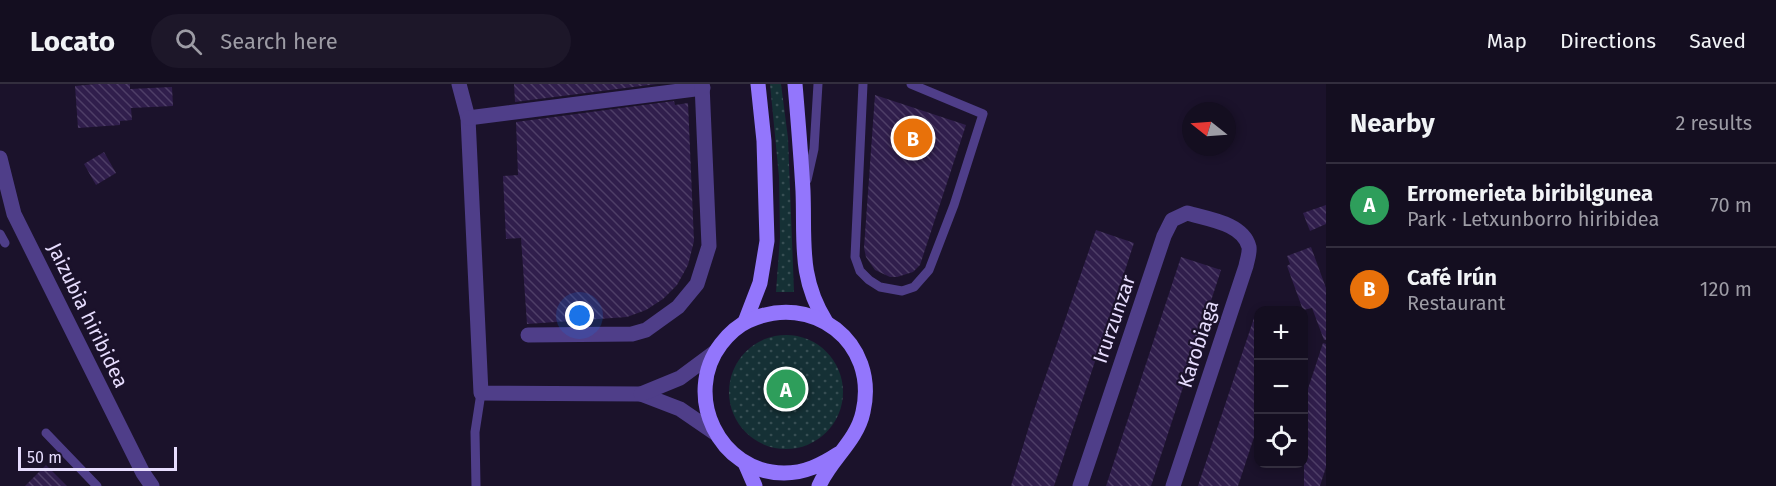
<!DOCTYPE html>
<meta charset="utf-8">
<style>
body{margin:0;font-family:"Fira Sans",sans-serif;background:#1d1729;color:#f1f3f6}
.controls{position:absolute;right:18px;bottom:18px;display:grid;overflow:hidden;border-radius:12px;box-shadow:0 3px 9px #0003}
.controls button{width:54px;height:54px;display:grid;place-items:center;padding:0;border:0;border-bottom:2px solid #332e3e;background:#140e20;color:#f1f3f6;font:30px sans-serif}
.compass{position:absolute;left:1182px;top:18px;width:54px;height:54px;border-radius:50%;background:#140e20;box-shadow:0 3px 9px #0003;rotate:287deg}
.scale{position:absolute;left:18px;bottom:15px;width:159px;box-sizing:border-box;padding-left:6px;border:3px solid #e7ddfe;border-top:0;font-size:16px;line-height:21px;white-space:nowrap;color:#e7ddfe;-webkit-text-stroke:4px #1b122b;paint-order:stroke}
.you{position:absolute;left:580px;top:232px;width:21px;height:21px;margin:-15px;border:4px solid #fff;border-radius:50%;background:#1a73e8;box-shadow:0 0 0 9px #1a73e833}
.badge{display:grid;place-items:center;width:39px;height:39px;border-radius:50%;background:#0db5fa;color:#fff;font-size:20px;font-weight:700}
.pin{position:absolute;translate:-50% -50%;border:3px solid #fff;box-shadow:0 2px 6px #0006}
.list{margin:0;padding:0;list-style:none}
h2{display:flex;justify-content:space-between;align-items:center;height:78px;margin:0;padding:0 24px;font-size:26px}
h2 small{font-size:20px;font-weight:400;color:#9d9ca5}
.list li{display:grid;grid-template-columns:39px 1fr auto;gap:18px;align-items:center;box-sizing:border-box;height:84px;padding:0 24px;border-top:2px solid #332e3e}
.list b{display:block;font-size:22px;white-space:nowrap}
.list p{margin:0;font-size:20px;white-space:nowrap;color:#9d9ca5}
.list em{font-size:20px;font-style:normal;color:#9d9ca5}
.icon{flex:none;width:33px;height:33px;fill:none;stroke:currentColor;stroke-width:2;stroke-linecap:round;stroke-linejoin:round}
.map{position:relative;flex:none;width:1326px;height:402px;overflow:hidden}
header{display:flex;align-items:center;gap:36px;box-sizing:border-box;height:84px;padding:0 30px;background:#140e20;border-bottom:2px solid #332e3e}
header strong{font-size:28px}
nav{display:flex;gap:33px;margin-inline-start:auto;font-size:21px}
.search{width:420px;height:54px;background:#1d1729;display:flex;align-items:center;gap:15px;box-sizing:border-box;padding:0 21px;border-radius:33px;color:#9d9ca5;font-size:22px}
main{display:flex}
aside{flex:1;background:#140e20}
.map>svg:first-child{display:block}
.grass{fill:url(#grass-dots)}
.building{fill:url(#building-back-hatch)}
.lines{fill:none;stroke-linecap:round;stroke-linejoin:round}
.service{stroke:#4f3e89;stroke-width:9}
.minor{stroke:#4f3e89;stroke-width:15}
.secondary{stroke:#9376fc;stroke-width:15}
.labels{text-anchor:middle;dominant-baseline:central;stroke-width:4.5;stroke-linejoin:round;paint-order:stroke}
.street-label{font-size:20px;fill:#e7ddfe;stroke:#1b122b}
</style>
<header>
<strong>Locato</strong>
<div class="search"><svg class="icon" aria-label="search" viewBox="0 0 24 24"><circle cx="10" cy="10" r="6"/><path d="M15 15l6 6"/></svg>Search here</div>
<nav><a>Map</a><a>Directions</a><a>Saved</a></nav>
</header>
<main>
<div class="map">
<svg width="1326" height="402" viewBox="0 0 1326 402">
<defs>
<pattern id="grass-dots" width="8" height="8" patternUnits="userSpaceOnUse" patternTransform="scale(1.5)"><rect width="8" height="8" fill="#153035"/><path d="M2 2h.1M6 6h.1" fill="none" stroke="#374e53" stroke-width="1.8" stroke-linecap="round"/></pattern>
<pattern id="building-back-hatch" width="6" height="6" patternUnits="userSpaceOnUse" patternTransform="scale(1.5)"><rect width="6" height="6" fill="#301e4c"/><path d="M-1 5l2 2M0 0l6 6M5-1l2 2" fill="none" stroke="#4e3e67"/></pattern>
</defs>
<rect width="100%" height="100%" fill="#1b122b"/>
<!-- grass -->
<g class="grass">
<path d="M770,0H781L788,54L794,208H776L780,153L779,93Z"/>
<circle cx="786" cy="308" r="57"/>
</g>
<!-- building -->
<g class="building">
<path d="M96,0H130V5L172,3L173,22L131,24L132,36L120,37V41L78,44L75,2Z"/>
<path d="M514,0H657L515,18Z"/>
<path d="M875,11L966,41L920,181L913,188L897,193H890L875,186L866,173L864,164Z"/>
<path d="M674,17L675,21L688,19L694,157L688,181L677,201L663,215L646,226L627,233L527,240L521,154L506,155L503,92L518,91L516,38Z"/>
<path d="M104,68L116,89L96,101L84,80Z"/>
<path d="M1326,121V140L1310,147L1303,129Z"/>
<path d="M1096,146L1134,159L1054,402H1011L1033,329Z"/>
<path d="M1311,163L1326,204V256H1324L1312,224L1303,226L1287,182L1290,180L1287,172Z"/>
<path d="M1181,173L1221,186L1151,402H1106Z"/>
<path d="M1255,231L1258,232V341L1238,402H1198Z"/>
<path d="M1323,259L1326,260V383L1320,402H1304V317Z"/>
<path d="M46,381L67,402H25Z"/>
</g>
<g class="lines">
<!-- service -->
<g class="service">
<path d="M863,0L855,173L860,187L869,196L880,203L902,207L914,203L929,186L954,121L983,30L911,0"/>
<path d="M807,96L814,65L818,0"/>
<path d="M0,150L5,159"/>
<path d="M46,349L97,402"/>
<path d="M476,402L475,348L481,309"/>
</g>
<!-- minor -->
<g class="minor">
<path d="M459,0L468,34L481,309L641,310L680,325L715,349"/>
<path d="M468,34L703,4"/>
<path d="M0,74L14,130L143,389L152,402"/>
<path d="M528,251L632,250L646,246L678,223L697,200L709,162L702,0"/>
<path d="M641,310L680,294L715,268"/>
<path d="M1080,402L1164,152L1172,136L1187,129C1207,135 1243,139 1249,163C1250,169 1247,176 1246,182L1173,402"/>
</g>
<!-- secondary -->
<g class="secondary">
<path d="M795,0C798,36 801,71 803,107C805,157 798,193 826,238"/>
<path d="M745,238L760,199L767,157L764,57L758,0"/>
<path d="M745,379L755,402"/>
<path d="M819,402C830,376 857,357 863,328C879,258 812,207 748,237C737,242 728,251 721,260C682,311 719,389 784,389C805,389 821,381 838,370"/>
</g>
</g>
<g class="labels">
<!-- street labels -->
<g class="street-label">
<text transform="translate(88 231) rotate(64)">Jaizubia hiribidea</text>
<text transform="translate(1114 235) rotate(-71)">Irurzunzar</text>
<text transform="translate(1198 260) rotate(-72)">Karobiaga</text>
</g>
</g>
</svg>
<div class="controls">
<button>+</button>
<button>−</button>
<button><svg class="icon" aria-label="locate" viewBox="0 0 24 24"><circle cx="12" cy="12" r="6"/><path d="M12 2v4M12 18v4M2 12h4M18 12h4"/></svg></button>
</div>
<svg class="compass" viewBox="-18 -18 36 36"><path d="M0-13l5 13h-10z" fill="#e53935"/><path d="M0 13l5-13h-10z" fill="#9d9ca5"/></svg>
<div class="scale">50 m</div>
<div class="you"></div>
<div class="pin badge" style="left:786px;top:305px;background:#2e9e5b">A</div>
<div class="pin badge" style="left:913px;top:54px;background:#e8710a">B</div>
</div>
<aside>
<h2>Nearby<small>2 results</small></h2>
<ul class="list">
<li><span class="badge" style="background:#2e9e5b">A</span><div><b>Erromerieta biribilgunea</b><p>Park · Letxunborro hiribidea</p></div><em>70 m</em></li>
<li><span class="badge" style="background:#e8710a">B</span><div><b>Café Irún</b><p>Restaurant</p></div><em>120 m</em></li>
</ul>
</aside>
</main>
